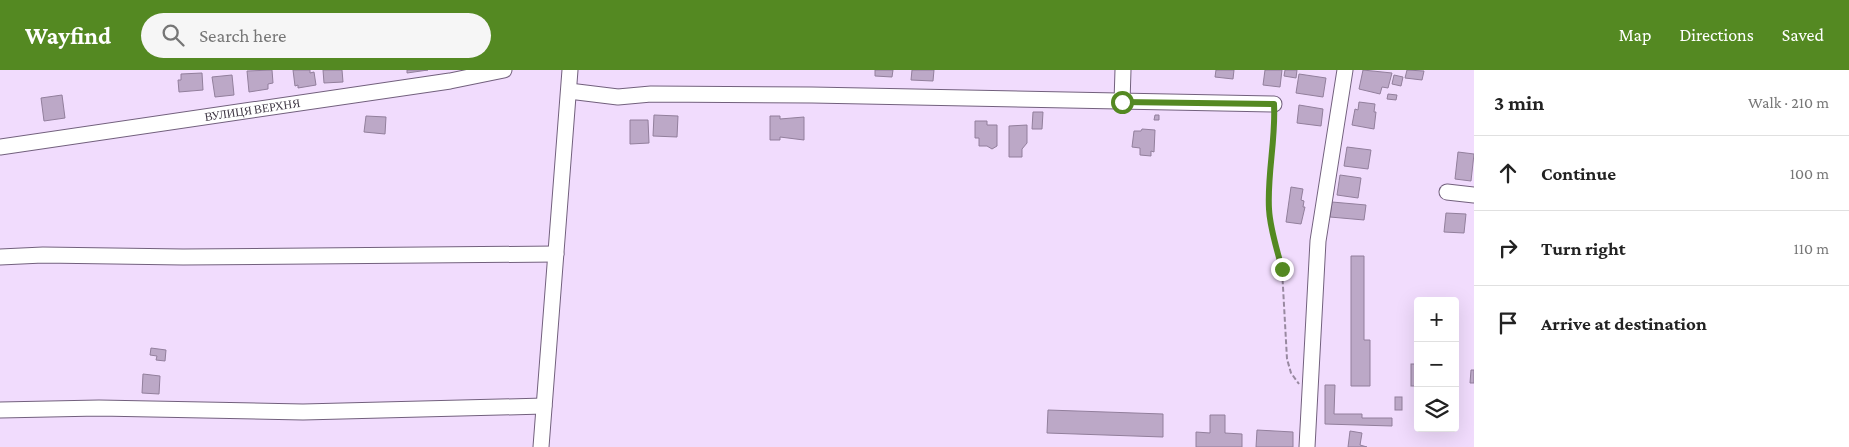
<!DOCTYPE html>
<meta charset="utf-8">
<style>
body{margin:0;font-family:"Crimson Pro",serif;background:#f6f6f6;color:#222}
.controls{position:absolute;right:15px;bottom:15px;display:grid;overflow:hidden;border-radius:5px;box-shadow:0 5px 20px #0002}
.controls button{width:45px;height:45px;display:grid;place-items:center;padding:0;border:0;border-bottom:1px solid #e0e0e0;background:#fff;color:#222;font:25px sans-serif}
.stop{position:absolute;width:15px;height:15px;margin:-11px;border:4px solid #548922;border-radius:50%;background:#fff}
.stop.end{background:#548922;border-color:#fff;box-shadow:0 1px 5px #0008}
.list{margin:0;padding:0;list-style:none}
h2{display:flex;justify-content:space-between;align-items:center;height:65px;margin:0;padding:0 20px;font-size:21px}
h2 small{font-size:16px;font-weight:400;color:#767676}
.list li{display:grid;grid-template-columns:32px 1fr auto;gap:15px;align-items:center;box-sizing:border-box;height:75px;padding:0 20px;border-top:1px solid #e0e0e0}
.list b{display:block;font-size:19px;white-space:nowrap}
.list em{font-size:16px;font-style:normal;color:#767676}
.icon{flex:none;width:28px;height:28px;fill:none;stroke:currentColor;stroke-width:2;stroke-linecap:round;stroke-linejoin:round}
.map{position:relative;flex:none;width:1474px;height:377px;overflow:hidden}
header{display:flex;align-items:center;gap:30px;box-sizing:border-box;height:70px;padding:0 25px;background:#548922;color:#fff}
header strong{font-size:24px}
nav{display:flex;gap:28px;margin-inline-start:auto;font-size:18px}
.search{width:350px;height:45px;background:#f6f6f6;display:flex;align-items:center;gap:12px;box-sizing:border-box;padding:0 18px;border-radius:28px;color:#767676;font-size:19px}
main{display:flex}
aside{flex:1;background:#fff}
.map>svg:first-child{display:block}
.building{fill:#bca8c7;stroke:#927f9c}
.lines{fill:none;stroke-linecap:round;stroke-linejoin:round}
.minor-casing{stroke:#72607d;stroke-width:17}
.path{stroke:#9889a0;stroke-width:2;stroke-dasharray:5 2.5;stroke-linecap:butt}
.minor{stroke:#fff;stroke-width:15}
.route{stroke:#548922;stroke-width:6}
.labels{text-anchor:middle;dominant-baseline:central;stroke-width:5;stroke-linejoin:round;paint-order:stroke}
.street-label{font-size:12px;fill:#413946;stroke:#f1dcfd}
</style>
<header>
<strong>Wayfind</strong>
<div class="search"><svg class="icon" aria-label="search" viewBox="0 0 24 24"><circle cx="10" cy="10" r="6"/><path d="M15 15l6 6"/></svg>Search here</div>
<nav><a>Map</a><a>Directions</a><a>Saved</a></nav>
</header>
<main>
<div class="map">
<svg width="1474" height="377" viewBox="0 0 1474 377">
<rect width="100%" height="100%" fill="#f1dcfd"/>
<!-- building -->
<g class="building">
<path d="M272,0L273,13L268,14V19L249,22L247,1Z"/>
<path d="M293,0H310V3L314,2L316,15L298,18V15L295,16Z"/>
<path d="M323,0H342L343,12L324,13Z"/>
<path d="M407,0H428L407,3Z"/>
<path d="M875,0H893L892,7L875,6Z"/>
<path d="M912,0H934L933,11L911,10Z"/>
<path d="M1216,0H1234L1233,9L1215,7Z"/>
<path d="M1265,0H1282L1280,17L1263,15Z"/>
<path d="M1285,0H1297L1296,8L1284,6Z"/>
<path d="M1363,0L1392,3L1388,18L1382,17L1380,24L1359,19Z"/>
<path d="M1407,0L1424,1L1422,10L1405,8Z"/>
<path d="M202,3L203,20L179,22L178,10H181V4Z"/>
<path d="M1299,4L1326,8L1323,27L1296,23Z"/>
<path d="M232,5L234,25L215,27L212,7Z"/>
<path d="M1394,5L1403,7L1401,16L1392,14Z"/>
<path d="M1388,24L1397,25L1396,30L1387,29Z"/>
<path d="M62,25L65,48L44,51L41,28Z"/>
<path d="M1359,32L1375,34L1374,42H1376L1374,59L1352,55L1355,39L1358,40Z"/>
<path d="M1299,35L1323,39L1321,56L1297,53Z"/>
<path d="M1033,42H1043L1042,59H1032Z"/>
<path d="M654,45L678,46L677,67L653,66Z"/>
<path d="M1155,45H1159V50H1154Z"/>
<path d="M366,46L386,47L385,64L364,62Z"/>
<path d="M770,46H780V49L804,47V70L780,67V70H770Z"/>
<path d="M630,50H648L649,73L630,74Z"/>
<path d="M975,51H987V55H997V76L992,79L987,76H979V68H975Z"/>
<path d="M1027,55V73L1022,79V87H1009V56Z"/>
<path d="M1142,59L1155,60L1154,82L1151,81V86L1140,85V78L1132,77L1134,61H1141Z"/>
<path d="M1347,77L1371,80L1368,99L1344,96Z"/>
<path d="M1458,82L1474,84L1471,111L1455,109Z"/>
<path d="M1340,105L1361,108L1358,128L1337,125Z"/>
<path d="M1291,117L1303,119L1301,130L1304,131L1303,137H1305L1301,154L1286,152Z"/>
<path d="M1332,132L1366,135L1364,150L1330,147Z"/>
<path d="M1446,143L1466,144L1464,163L1444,162Z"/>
<path d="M1351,186H1364V270H1370V316H1351Z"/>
<path d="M151,278L166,280L165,291L156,290L157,286L150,285Z"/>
<rect x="1411" y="294" width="7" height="22"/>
<path d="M1471,300H1474V313H1470Z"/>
<path d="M143,304L160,306L159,324L142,323Z"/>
<path d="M1325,315H1335L1334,344H1362V348H1392V356L1325,354Z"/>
<rect x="1395" y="327" width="7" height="13"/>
<path d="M1048,340L1163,344V367L1047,363Z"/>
<path d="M1210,345H1225V363L1242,364V377H1196V362L1210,363Z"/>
<path d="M1257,360L1293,362V377H1256Z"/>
<path d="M1350,361L1362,363L1360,375L1367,377H1348Z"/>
</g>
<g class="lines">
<defs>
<g id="minor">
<path d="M569,21L618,27L651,24L812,25L1274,34"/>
<path d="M1122,32L1123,0"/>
<path id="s1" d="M0,77L450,11L504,0"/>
<path d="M1447,122L1474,125"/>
<path d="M0,187L43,185L183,187L556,184"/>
<path d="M0,340L99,338L303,342L544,336"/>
<path d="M541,377L570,0"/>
<path d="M1307,377L1318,171L1345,0"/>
</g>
</defs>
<!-- minor casing -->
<use href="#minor" class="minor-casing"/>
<!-- path -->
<path class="path" d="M1274,46L1269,136L1270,152L1282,199L1287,289L1291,303L1299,314"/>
<!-- minor -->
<use href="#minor" class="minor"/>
</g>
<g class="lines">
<!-- route -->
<path class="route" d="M1122,32L1274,34C1276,69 1267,104 1269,139C1270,159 1277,179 1282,199"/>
</g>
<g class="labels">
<!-- street labels -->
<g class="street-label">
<text stroke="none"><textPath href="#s1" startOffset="255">ВУЛИЦЯ ВЕРХНЯ</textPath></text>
</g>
</g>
</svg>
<div class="controls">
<button>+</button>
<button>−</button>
<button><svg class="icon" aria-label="layers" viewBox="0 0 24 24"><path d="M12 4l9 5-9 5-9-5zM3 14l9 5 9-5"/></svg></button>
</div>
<div class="stop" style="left:1122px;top:32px"></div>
<div class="stop end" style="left:1282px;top:199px"></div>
</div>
<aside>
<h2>3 min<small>Walk · 210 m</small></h2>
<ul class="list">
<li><svg class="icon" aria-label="ahead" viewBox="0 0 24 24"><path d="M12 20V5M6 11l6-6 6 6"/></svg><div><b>Continue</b></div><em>100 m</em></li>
<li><svg class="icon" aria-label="right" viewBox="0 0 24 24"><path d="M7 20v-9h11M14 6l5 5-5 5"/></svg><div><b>Turn right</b></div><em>110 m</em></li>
<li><svg class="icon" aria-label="arrive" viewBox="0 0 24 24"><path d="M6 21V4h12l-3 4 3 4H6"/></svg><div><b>Arrive at destination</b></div></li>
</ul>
</aside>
</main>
